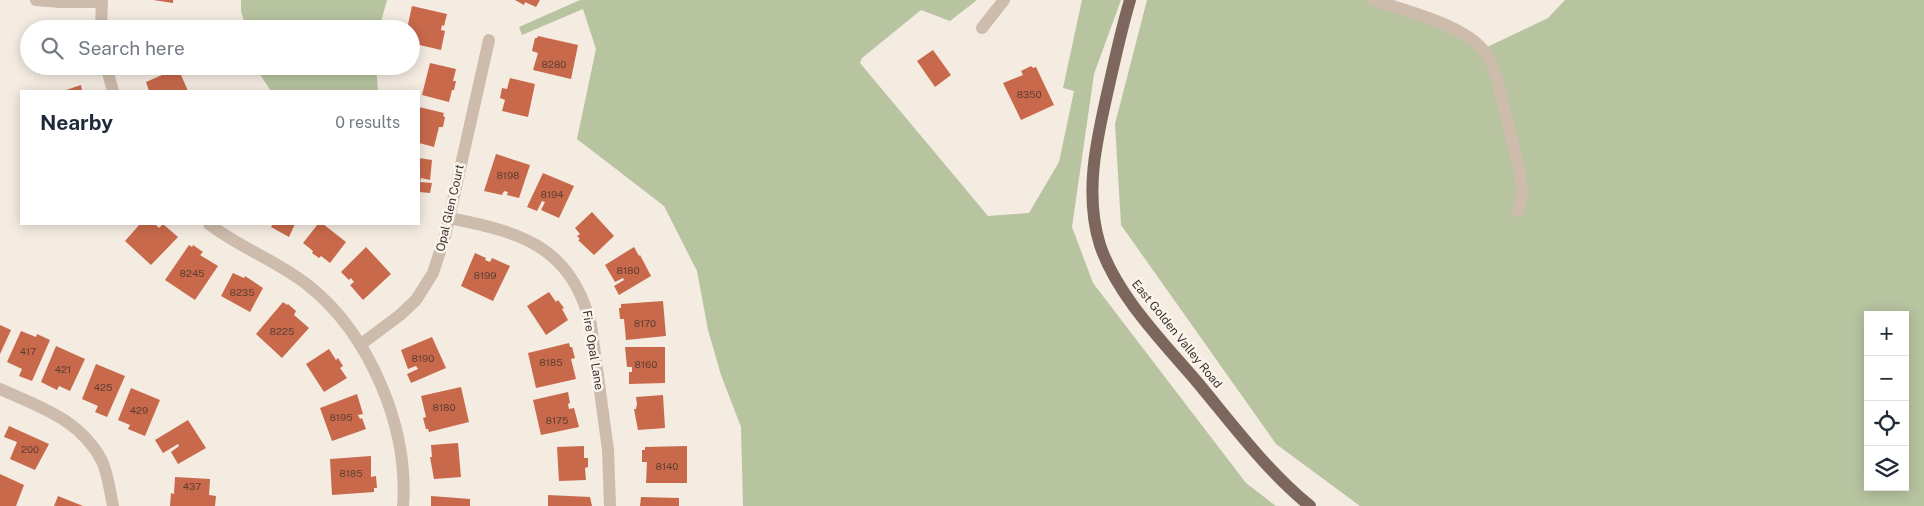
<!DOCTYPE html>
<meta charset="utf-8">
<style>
body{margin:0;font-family:"Public Sans",sans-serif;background:#f2f2f3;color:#1f2937}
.controls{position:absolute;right:15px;bottom:15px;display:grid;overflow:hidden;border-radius:0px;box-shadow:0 2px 12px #0003}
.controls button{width:45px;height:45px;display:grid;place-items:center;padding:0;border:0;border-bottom:1px solid #e0e1e3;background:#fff;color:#1f2937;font:25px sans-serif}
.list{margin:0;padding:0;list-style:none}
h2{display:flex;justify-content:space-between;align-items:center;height:65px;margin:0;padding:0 20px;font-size:21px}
h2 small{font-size:16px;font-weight:400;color:#747a83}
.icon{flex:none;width:28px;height:28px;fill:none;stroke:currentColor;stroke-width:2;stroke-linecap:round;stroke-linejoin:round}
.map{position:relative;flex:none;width:1924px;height:506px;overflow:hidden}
.search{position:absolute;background:#fff;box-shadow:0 2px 12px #0003;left:20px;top:20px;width:400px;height:55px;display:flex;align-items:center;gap:12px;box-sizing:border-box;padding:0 18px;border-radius:28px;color:#747a83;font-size:19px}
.panel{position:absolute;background:#fff;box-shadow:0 2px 12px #0003;left:20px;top:90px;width:400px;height:135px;border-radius:0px}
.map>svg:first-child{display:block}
.green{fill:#b8c4a0;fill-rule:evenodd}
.building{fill:#c8694b}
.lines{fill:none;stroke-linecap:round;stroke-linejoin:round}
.minor{stroke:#cdbbac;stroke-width:12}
.major{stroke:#7d675c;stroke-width:12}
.labels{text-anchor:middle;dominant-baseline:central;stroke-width:5;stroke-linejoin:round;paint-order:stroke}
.number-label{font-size:10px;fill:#5e3e33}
.street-label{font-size:12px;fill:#3b302b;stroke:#fbf5ee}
</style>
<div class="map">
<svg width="1924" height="506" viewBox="0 0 1924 506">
<rect width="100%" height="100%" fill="#f4ebe1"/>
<!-- green -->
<g class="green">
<path d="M241,0H387L379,29H246L241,11Z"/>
<path d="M580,0H977L950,21L921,10L862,58L860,63L988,216L1029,213L1059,162L1074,91L1063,88L1082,0H1121L1094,74L1072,227L1093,283L1246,483L1276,506H743L741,427L721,375L708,330L697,271L664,206L577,139L596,49L583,9L522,35L519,27Z"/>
<path d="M1147,0H1373L1403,9L1483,49L1548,18L1565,0H1924V506H1360L1276,444L1121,225L1115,124ZM1868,315H1905V487H1868Z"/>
<path d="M257,66H376L378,91H271L259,73Z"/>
</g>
<!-- building -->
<g class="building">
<path d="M153,0H173V3Z"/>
<path d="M515,0H540L536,7L525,2L524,5Z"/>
<path d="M412,6L447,14L444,26L442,25L441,30L445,31L441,50L411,43V29H407Z"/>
<path d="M158,21L159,29H132V25Z"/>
<path d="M538,36L578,45L571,79L533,70L538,53L532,51L535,38H537Z"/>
<path d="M933,50L951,75L935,87L917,61Z"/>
<path d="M430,63L456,69L453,81H456L454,90H452L449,102L422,95Z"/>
<path d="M38,66H78V68L39,74Z"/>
<path d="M1031,66L1033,68L1036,67L1054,105L1021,120L1003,83L1023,75L1021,71Z"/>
<path d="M178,68L188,91H149L146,82Z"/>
<path d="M510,78L535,84L528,117L502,111L505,100L500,98L502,88L507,89Z"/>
<path d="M81,85L82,91H63Z"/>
<path d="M419,107L444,113L443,116L445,117L443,127H439L434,147L419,143Z"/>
<path d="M496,154L530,165L519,198L507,195L508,192L504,191L502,195L484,191Z"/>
<path d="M419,158L432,160L430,180L421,178L420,182L432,183L430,193L419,192Z"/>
<path d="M543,173L574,186L559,218L541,210L545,202L542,201L537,211L527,207Z"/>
<path d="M592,212L614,236L594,255L578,240L580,239L577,236L580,234L575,228Z"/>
<path d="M140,224H155L159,228L163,224L178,237L151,265L125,241Z"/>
<path d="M273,224H295L289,237L271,227Z"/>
<path d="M318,224H323L346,242L330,263L321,256L319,258L312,253L313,251L303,243Z"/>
<path d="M189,245L192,247L193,245L203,252L200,255L218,266L195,300L165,280Z"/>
<path d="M366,247L391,274L363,300L350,285L354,282L351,278L349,280L341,272Z"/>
<path d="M634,247L639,256L640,255L651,276L619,295L614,286L624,280L623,278L615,282L605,265Z"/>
<path d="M475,253L486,258L485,260L490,262L492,258L510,266L493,301L461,286Z"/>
<path d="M233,273L244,278L245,276L263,288L250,312L221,296Z"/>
<path d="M549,292L556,302L558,300L564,308L562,309L568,320L546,335L527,306Z"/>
<path d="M663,301L666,336L626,340L624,319H620L619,308H621V304Z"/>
<path d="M283,302L287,305L288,304L296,311L294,315L309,328L282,358L256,334Z"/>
<path d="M0,325L11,330L0,354Z"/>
<path d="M21,331L36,337L37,334L50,340L32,381L19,376L22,369L7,362Z"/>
<path d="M432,337L446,368L411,383L407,374L418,369L416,366L408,369L401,350Z"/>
<path d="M569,343L570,347H572L575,358L571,359L576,379L536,388L528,353Z"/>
<path d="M56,346L85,359L70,391L59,386L57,390L41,382Z"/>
<path d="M625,347H665V383L629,384V372H632V367H627Z"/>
<path d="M329,349L336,360L338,358L343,366L340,368L347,378L324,392L306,364Z"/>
<path d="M96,364L125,376L107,417L95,412L98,406L82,399Z"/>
<path d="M461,387L469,422L429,432L428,429H426L423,418L426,417L421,396Z"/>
<path d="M131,388L160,400L145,436L128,429L130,425L118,420Z"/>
<path d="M568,392L570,403L568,404L569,409L574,408L579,427L541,435L533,400Z"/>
<path d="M357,394L363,414L358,415L360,419L362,418L366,429L332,441L320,408Z"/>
<path d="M663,395L665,428L638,430L634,409H636L637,404L636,397Z"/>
<path d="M188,420L206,448L178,464L171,452L179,446L178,444L163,453L155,440Z"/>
<path d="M9,426L49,444L35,470L10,459L17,442L4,437Z"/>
<path d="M458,443L461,477L434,479L430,457H432L431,445Z"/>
<path d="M584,446V458H588V467L585,468L586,480L559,481L557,447Z"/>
<path d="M687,446V483H646L647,462H642V450H645V447Z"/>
<path d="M371,456V477L376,476L377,488H374V492L332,495L330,459Z"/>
<path d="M0,474L24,485L16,506H0Z"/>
<path d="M175,477L210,479L209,495L216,496L215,506H170L171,493L174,494Z"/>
<path d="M548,495L590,497L592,506H548Z"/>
<path d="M58,496L83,506H54Z"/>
<path d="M431,496L470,499V506H431Z"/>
<path d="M641,497L679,498V506H640Z"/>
</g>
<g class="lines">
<!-- minor -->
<g class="minor">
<path d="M36,0L60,2H102"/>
<path d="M1373,0C1404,10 1464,25 1484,51C1490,60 1494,68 1497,78L1520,174L1522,193L1518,211"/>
<path d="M982,28L1004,0"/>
<path d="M101,29L102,0"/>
<path d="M106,66L113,91"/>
<path d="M449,218C521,232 571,246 591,325L608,450L610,506"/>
<path d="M209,224C240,248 278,261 309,286C370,335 409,428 403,506"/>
<path d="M360,345L400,315L416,300L433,273L445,236L489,40"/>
<path d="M0,389C40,407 80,419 102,461C108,474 110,492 113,506"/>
</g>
<!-- major -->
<path class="major" d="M1130,0C1122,27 1116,54 1110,81C1098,134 1083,191 1100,245C1117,296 1164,343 1198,383C1233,425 1267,471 1310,506"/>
</g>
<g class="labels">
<!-- number labels -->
<g class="number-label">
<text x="554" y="64">8280</text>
<text x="1029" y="94">8350</text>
<text x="508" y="175">8198</text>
<text x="552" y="194">8194</text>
<text x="628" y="270">8180</text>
<text x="192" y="273">8245</text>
<text x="485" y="275">8199</text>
<text x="242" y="292">8235</text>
<text x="645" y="323">8170</text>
<text x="282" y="331">8225</text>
<text x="28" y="351">417</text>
<text x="423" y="358">8190</text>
<text x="551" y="362">8185</text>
<text x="646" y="364">8160</text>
<text x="63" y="369">421</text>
<text x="103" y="387">425</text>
<text x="444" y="407">8180</text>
<text x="139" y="410">429</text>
<text x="341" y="417">8195</text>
<text x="557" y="420">8175</text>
<text x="30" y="449">200</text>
<text x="667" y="466">8140</text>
<text x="351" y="473">8185</text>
<text x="192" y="486">437</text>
</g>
<!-- street labels -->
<g class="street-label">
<text transform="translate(450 208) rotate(-77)">Opal Glen Court</text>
<text transform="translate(1177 334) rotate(51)">East Golden Valley Road</text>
<text transform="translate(593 350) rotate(81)">Fire Opal Lane</text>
</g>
</g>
</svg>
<div class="controls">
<button>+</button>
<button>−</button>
<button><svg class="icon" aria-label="locate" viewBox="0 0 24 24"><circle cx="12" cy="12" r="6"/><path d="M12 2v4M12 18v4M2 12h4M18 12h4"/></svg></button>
<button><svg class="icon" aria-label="layers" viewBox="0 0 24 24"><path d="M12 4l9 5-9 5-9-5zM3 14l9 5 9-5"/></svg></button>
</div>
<div class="search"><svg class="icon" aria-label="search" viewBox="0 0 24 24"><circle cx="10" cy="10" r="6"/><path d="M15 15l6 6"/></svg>Search here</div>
<section class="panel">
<h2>Nearby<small>0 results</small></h2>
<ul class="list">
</ul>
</section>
</div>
